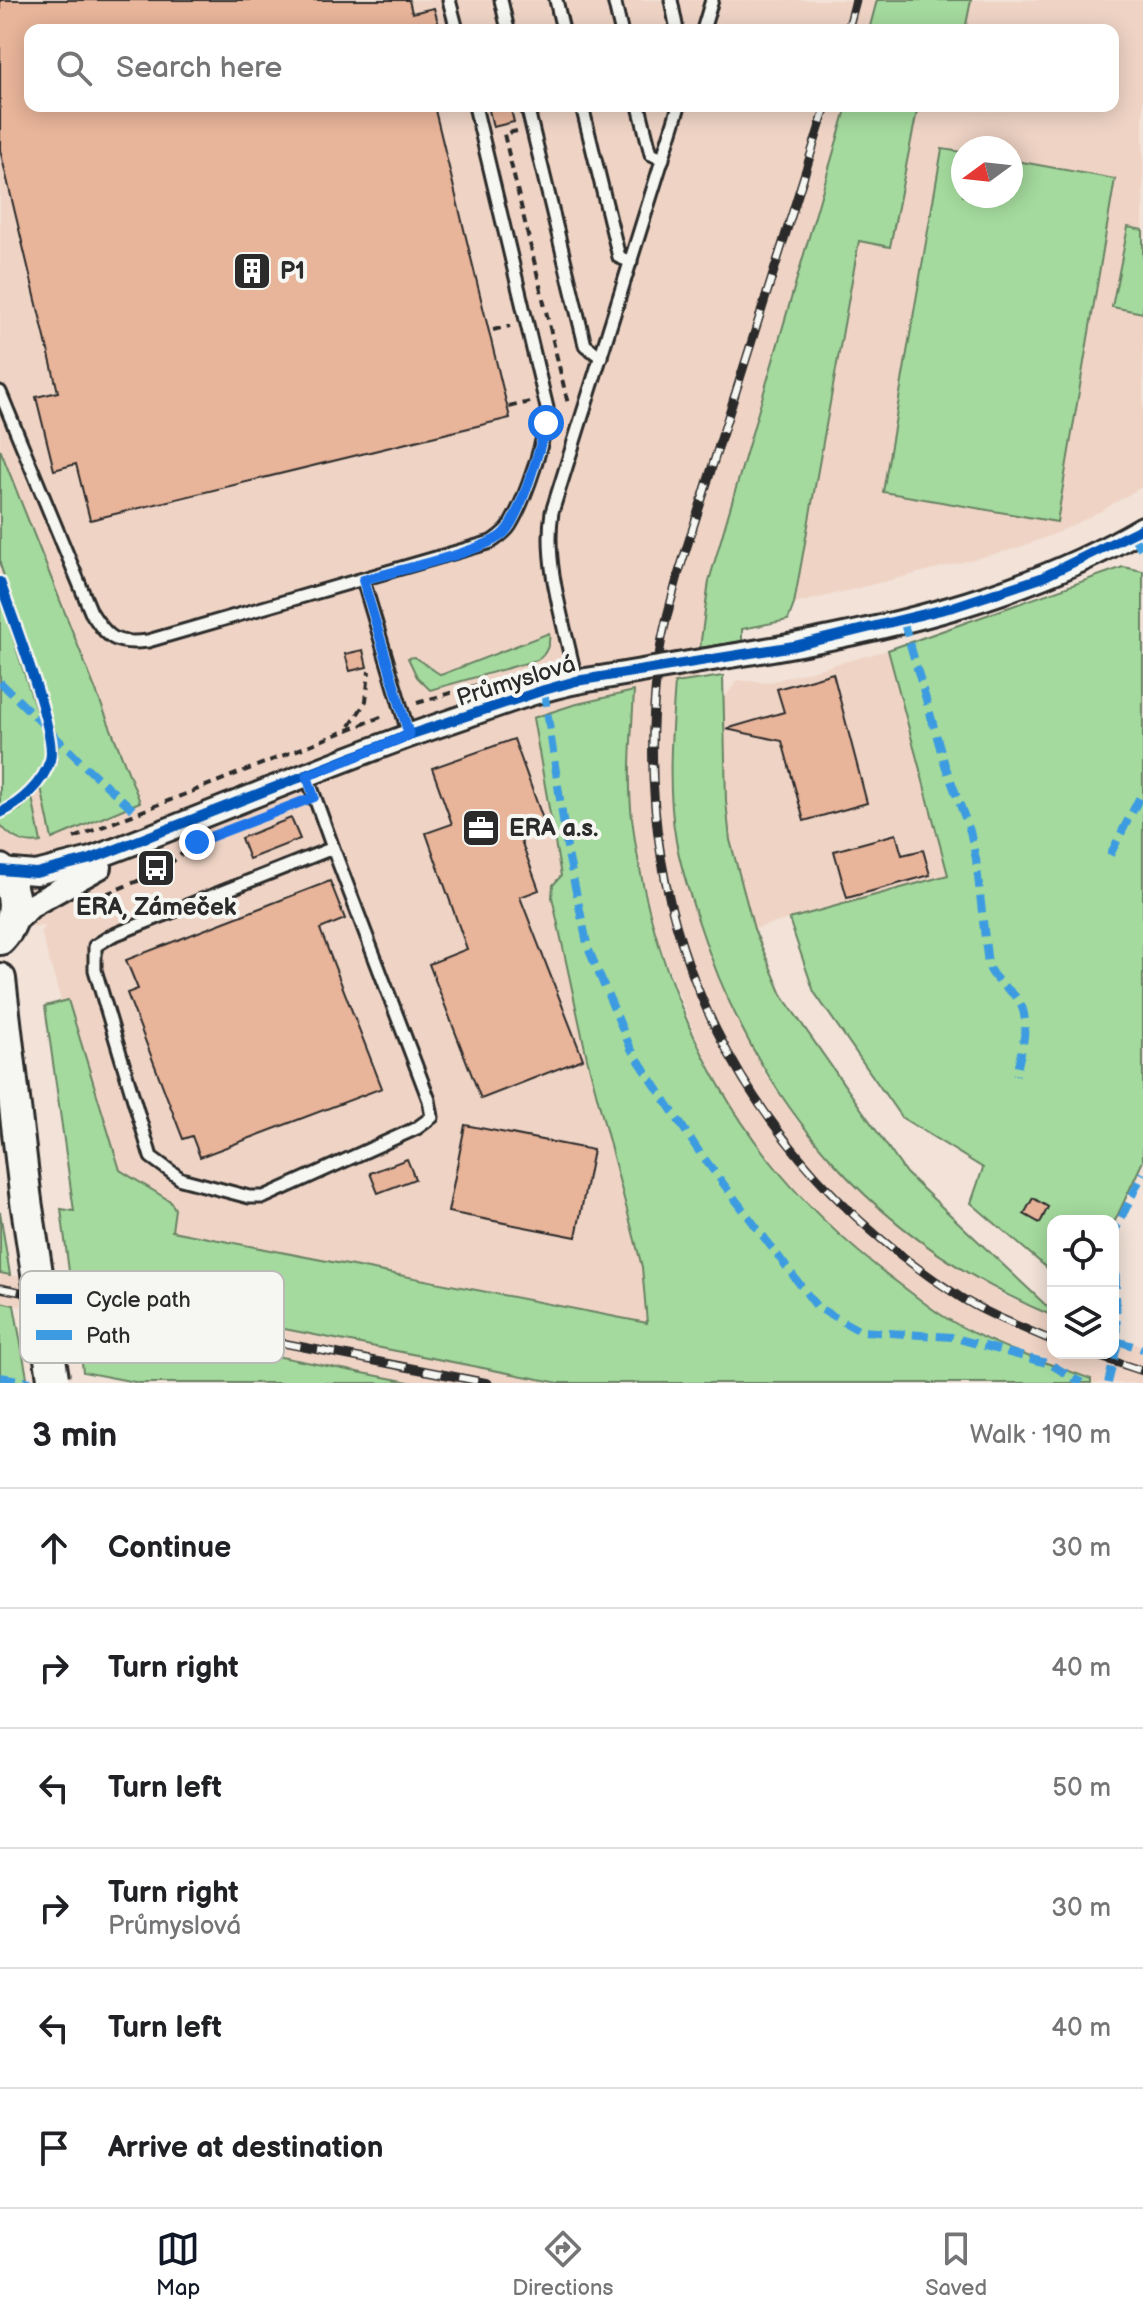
<!DOCTYPE html>
<meta charset="utf-8">
<style>
body{margin:0;font-family:"Balsamiq Sans",sans-serif;background:#f2f2f2;color:#202124}
.controls{position:absolute;right:24px;bottom:24px;display:grid;overflow:hidden;border-radius:16px;box-shadow:0 4px 20px #0003}
.controls button{width:72px;height:72px;display:grid;place-items:center;padding:0;border:0;border-bottom:2px solid #e0e0e0;background:#fff;color:#202124;font:40px sans-serif}
.compass{position:absolute;left:951px;top:136px;width:72px;height:72px;border-radius:50%;background:#fff;box-shadow:0 4px 20px #0003;rotate:255deg}
.stop{position:absolute;width:24px;height:24px;margin:-18px;border:6px solid #1a73e8;border-radius:50%;background:#fff}
.stop.end{background:#1a73e8;border-color:#fff;box-shadow:0 2px 8px #0008}
.list{margin:0;padding:0;list-style:none}
h2{display:flex;justify-content:space-between;align-items:center;height:104px;margin:0;padding:0 32px;font-size:34px}
h2 small{font-size:26px;font-weight:400;color:#757577}
.list li{display:grid;grid-template-columns:52px 1fr auto;gap:24px;align-items:center;box-sizing:border-box;height:120px;padding:0 32px;border-top:2px solid #e0e0e0}
.list b{display:block;font-size:30px;white-space:nowrap}
.list p{margin:0;font-size:26px;white-space:nowrap;color:#757577}
.list em{font-size:26px;font-style:normal;color:#757577}
.icon{flex:none;width:44px;height:44px;fill:none;stroke:currentColor;stroke-width:2;stroke-linecap:round;stroke-linejoin:round}
.map{position:relative;flex:none;width:1143px;height:1383px;overflow:hidden}
.search{position:absolute;background:#fff;box-shadow:0 4px 20px #0003;left:24px;right:24px;top:24px;height:88px;display:flex;align-items:center;gap:20px;box-sizing:border-box;padding:0 28px;border-radius:16px;color:#757577;font-size:30px}
.sheet{height:824px;background:#fff}
nav{display:flex;justify-content:space-around;align-items:center;box-sizing:border-box;height:112px;border-top:2px solid #e0e0e0;background:#fff;font-size:22px;color:#757577}
nav a{display:grid;justify-items:center;gap:4px}
nav .on{color:#111827}
.map>svg:first-child{display:block}
.built{fill:#efd4c5;fill-rule:evenodd}
.green{fill:#a4da9d;stroke:#688264;stroke-width:2}
.building{fill:#e8b49a;stroke:#2b2b2b;stroke-width:2}
.lines{fill:none;stroke-linecap:round;stroke-linejoin:round}
.lane-casing{stroke:#2b2b2b;stroke-width:17}
.street-casing{stroke:#2b2b2b;stroke-width:28}
.secondary-casing{stroke:#2b2b2b;stroke-width:36}
.path{stroke:#2b2b2b;stroke-width:4;stroke-dasharray:8 6;stroke-linecap:butt}
.lane{stroke:#f6f6f2;stroke-width:11}
.street{stroke:#f6f6f2;stroke-width:22}
.secondary{stroke:#f6f6f2;stroke-width:30}
.rail-casing{stroke:#2b2b2b;stroke-width:9}
.rail{stroke:#f6f6f2;stroke-width:6;stroke-dasharray:18;stroke-linecap:butt}
.street-bridge-casing{stroke:#2b2b2b;stroke-width:28;stroke-linecap:butt}
.secondary-bridge-casing{stroke:#2b2b2b;stroke-width:36;stroke-linecap:butt}
.street-bridge{stroke:#f6f6f2;stroke-width:22}
.secondary-bridge{stroke:#f6f6f2;stroke-width:30}
.quiet{stroke:#3d9ce1;stroke-width:8;stroke-dasharray:16 8;stroke-linecap:butt}
.cycleway-casing{stroke:#f6f6f2;stroke-width:15}
.cycleway{stroke:#0057b8;stroke-width:10}
.route{stroke:#1a73e8;stroke-width:10}
.labels{text-anchor:middle;dominant-baseline:central;stroke-width:8;stroke-linejoin:round;paint-order:stroke}
.poi-label{font-size:24px;font-weight:bold;fill:#2b2b2b;stroke:#f6f6f2;text-anchor:start}
.street-label{font-size:24px;fill:#2b2b2b;stroke:#f6f6f2}
.key{fill:#f6f6f2;stroke:#b9b9b6;stroke-width:2}
.key-label{font-size:22px;fill:#2b2b2b}
</style>
<div class="map">
<svg width="1143" height="1383" viewBox="0 0 1143 1383">
<rect width="100%" height="100%" fill="#f2e2d8"/>
<filter id="ink" filterUnits="userSpaceOnUse"><feTurbulence type="fractalNoise" baseFrequency=".0125" numOctaves="2"/><feDisplacementMap in="SourceGraphic" scale="16" xChannelSelector="R" yChannelSelector="G"/><feConvolveMatrix kernelMatrix="1 2 1 2 8 2 1 2 1" color-interpolation-filters="sRGB"/></filter>
<g filter="url(#ink)">
<!-- built -->
<g class="built">
<path d="M0,0H877L869,30H30V106H847L709,581L694,698L725,697L738,680L766,683L888,650L948,875L706,942L720,983L764,1072L798,1122L839,1168L892,1220L1004,1296L1053,1316V1353H1113V1337L1143,1346V1383H1091V1379L1013,1350L946,1318L870,1262L803,1200L767,1157L734,1112L699,1045L663,954L642,1267L647,1323L75,1212L45,1006L61,1001L41,932L45,926L0,928Z"/>
<path d="M971,0H1143V486L1101,511L1057,533L1015,549L794,604L859,240L890,247L918,106H1113V30H965ZM963,148H1011V196H963Z"/>
<path d="M0,1273L465,1364L559,1383H414L14,1305L0,1302Z"/>
</g>
<!-- green -->
<g class="green">
<path d="M877,0H971L965,30H869Z"/>
<path d="M847,106H918L890,247L859,241L794,604L788,620L742,629V641L700,648L709,581Z"/>
<path d="M942,149L963,152V196H1011V160L1115,179L1057,522L883,492Z"/>
<path d="M1128,227L1143,230V313L1112,307Z"/>
<path d="M0,449L140,802L52,839L41,787L57,761L58,740L0,564Z"/>
<path d="M1123,567L1143,571V1161L1113,1225V1221H1053V1273L971,1203L983,1168L901,1117L814,992L789,919L948,875L888,650Z"/>
<path d="M0,598L48,747C45,771 23,799 0,807Z"/>
<path d="M549,633C551,643 546,655 537,660L430,690L417,677L408,658L414,657L441,675Z"/>
<path d="M723,676L726,801L730,840L754,929L783,997L906,1173L1053,1312V1316C875,1241 758,1106 699,923C690,896 681,869 676,841C667,790 671,735 675,683Z"/>
<path d="M634,691C632,732 627,776 632,818C646,937 693,1062 767,1157C805,1206 852,1249 902,1286C917,1297 931,1309 946,1318C991,1345 1042,1361 1091,1379V1383H559L71,1287L61,1209L74,1211L45,1006L68,1000L120,1170L170,1201L175,1209L172,1231L647,1323L642,1267L587,1058L552,897L553,885L561,876L533,718L573,705Z"/>
<path d="M32,797L41,842C24,845 10,837 0,824V817L20,810Z"/>
<path d="M0,1212L10,1275L0,1273Z"/>
<path d="M0,1302L14,1305L28,1383H0Z"/>
<path d="M77,1317L414,1383H140L83,1372Z"/>
</g>
<!-- building -->
<g class="building">
<path d="M0,0H409L412,13L434,8L440,30H30V106H434L510,418L90,520L76,464L54,470L36,397L58,392L0,150Z"/>
<path d="M488,106H510L514,122L493,127Z"/>
<path d="M363,650L367,667L350,671L345,654Z"/>
<path d="M833,673L867,803L804,821L782,741L726,729L784,712L777,689Z"/>
<path d="M514,739L545,825L519,835L539,890L520,897L583,1059L481,1099L429,964L467,949L426,833L452,824L432,768Z"/>
<path d="M291,818L300,839L249,859L241,838Z"/>
<path d="M896,834L902,855L923,850L930,875L847,898L834,851Z"/>
<path d="M330,881L345,919L320,929L382,1088L200,1157L192,1136L183,1139L127,993L138,989L126,960Z"/>
<path d="M465,1125L593,1150L576,1237L448,1212Z"/>
<path d="M407,1159L415,1179L378,1193L370,1173Z"/>
<path d="M1033,1198L1048,1207L1040,1223L1024,1214Z"/>
</g>
<g class="lines">
<defs>
<g id="lane">
<path d="M449,0L457,30"/>
<path d="M501,0L508,30"/>
<path d="M556,0L563,30"/>
<path d="M614,0L621,30"/>
<path d="M671,0L677,30"/>
<path d="M703,30L712,0"/>
<path d="M527,106L585,345L601,357"/>
<path d="M582,106L619,257L631,262"/>
<path d="M639,106L651,154L663,159"/>
<path d="M0,392L91,612C108,639 116,645 148,641L491,542C498,537 505,533 510,525C526,498 546,439 547,408L475,106"/>
<path d="M363,580L409,735"/>
<path d="M576,681C566,628 543,565 552,512L679,106"/>
<path d="M307,776L333,848L111,936L95,946V970L151,1157L181,1179L249,1197H264L417,1128L432,1117L429,1100L333,848"/>
</g>
<g id="street">
<path d="M730,656C869,634 1021,600 1143,528"/>
<path d="M0,870L36,873L91,859C214,814 335,760 460,718C506,702 552,684 600,678"/>
<path d="M9,927L32,905L100,867"/>
</g>
<g id="secondary">
<path d="M0,870C18,891 19,919 0,939"/>
<path d="M0,979L26,1201"/>
</g>
</defs>
<!-- lane casing -->
<use href="#lane" class="lane-casing"/>
<!-- street casing -->
<use href="#street" class="street-casing"/>
<!-- secondary casing -->
<use href="#secondary" class="secondary-casing"/>
<!-- path -->
<g class="path">
<path d="M517,131L504,134L568,404"/>
<path d="M493,330L510,326"/>
<path d="M509,407L530,402"/>
<path d="M417,703L481,684"/>
<path d="M350,726L366,701L369,671"/>
<path d="M74,838L386,715"/>
<path d="M93,899L160,872L190,847"/>
</g>
<!-- lane -->
<use href="#lane" class="lane"/>
<!-- street -->
<use href="#street" class="street"/>
<!-- secondary -->
<use href="#secondary" class="secondary"/>
<defs>
<g id="rail">
<path d="M848,30L856,0"/>
<path d="M826,106L679,572C670,605 660,638 657,672C628,930 742,1158 960,1297C988,1315 1022,1327 1053,1341"/>
<path d="M0,1288L488,1383"/>
<path d="M1088,1353L1143,1371"/>
</g>
</defs>
<!-- rail casing -->
<use href="#rail" class="rail-casing"/>
<!-- rail -->
<use href="#rail" class="rail"/>
<defs>
<path id="street-bridge" d="M600,678L730,656"/>
<path id="secondary-bridge" d="M26,1201L53,1378"/>
</defs>
<!-- street-bridge casing -->
<use href="#street-bridge" class="street-bridge-casing"/>
<!-- secondary-bridge casing -->
<use href="#secondary-bridge" class="secondary-bridge-casing"/>
<!-- street-bridge -->
<use href="#street-bridge" class="street-bridge"/>
<!-- secondary-bridge -->
<use href="#secondary-bridge" class="secondary-bridge"/>
<!-- quiet -->
<g class="quiet">
<path d="M1132,535L1143,551"/>
<path d="M903,620L945,765L970,831L976,859L988,965C993,979 1003,984 1013,994C1035,1014 1021,1049 1016,1075"/>
<path d="M0,682L88,769L137,813"/>
<path d="M544,690L568,854L588,948L631,1049L700,1153L817,1307L860,1331L952,1337L1050,1364L1082,1383"/>
<path d="M1110,855L1143,791"/>
<path d="M1117,1341L1143,1349"/>
<path d="M0,1377L31,1382"/>
<path d="M1108,1383L1117,1347L1115,1231L1143,1173"/>
</g>
<defs>
<g id="cycleway">
<path d="M0,582C11,614 58,734 50,760C43,783 21,803 0,813"/>
<path d="M0,870L36,873L91,859L409,735L544,690L576,681L794,646L953,607L1041,578L1143,528"/>
</g>
</defs>
<!-- cycleway casing -->
<use href="#cycleway" class="cycleway-casing"/>
<!-- cycleway -->
<use href="#cycleway" class="cycleway"/>
</g>
</g>
<g class="lines" filter="url(#ink)">
<!-- route -->
<path class="route" d="M197,842L314,797L307,776L409,735L363,580C393,571 485,552 504,533C521,515 540,449 546,423"/>
</g>
<!-- icons -->
<defs>
<symbol id="building-square" viewBox="-11 -11 22 22"><rect x="-9" y="-9" width="18" height="18" rx="4" fill="#2b2b2b" stroke="#f6f6f2"/><path d="M-4-6H4V6H1V3H-1V6H-4ZM-2.5-4.3h1.7v1.8h-1.7ZM.8-4.3h1.7v1.8H.8ZM-2.5-1h1.7V.8h-1.7ZM.8-1h1.7V.8H.8Z" fill="#fff"/></symbol>
<symbol id="office-square" viewBox="-11 -11 22 22"><rect x="-9" y="-9" width="18" height="18" rx="4" fill="#2b2b2b" stroke="#f6f6f2"/><path d="M-6-3h4V-5.5h4V-3h4V5H-6ZM-1-4.5V-3h2v-1.5ZM-6 0V1H6V0Z" fill="#fff"/></symbol>
<symbol id="bus-square" viewBox="-11 -11 22 22"><rect x="-9" y="-9" width="18" height="18" rx="4" fill="#2b2b2b" stroke="#f6f6f2"/><path d="M-5-6H5V4H4V6H2V4H-2V6H-4V4H-5ZM-3.5-4V0h7V-4ZM-3.5 1.2v1.5H-2V1.2ZM2 1.2v1.5H3.5V1.2Z" fill="#fff"/></symbol>
</defs>
<g fill-rule="evenodd">
<use href="#building-square" x="230" y="249" width="44" height="44"/>
<use href="#office-square" x="459" y="806" width="44" height="44"/>
<use href="#bus-square" x="134" y="846" width="44" height="44"/>
</g>
<g class="labels">
<!-- poi labels -->
<g class="poi-label">
<text x="280" y="271">P1</text>
<text x="509" y="828">ERA a.s.</text>
<text x="156" y="907" text-anchor="middle">ERA, Zámeček</text>
</g>
<!-- street labels -->
<g class="street-label">
<text transform="translate(516 681) rotate(-17)">Průmyslová</text>
</g>
</g>
<!-- legend -->
<rect x="20" y="1271" width="264" height="92" rx="12" class="key"/>
<rect x="36" y="1294" width="36" height="10" fill="#0057b8"/>
<rect x="36" y="1330" width="36" height="10" fill="#3d9ce1"/>
<g class="key-label">
<text x="86" y="1307">Cycle path</text>
<text x="86" y="1343">Path</text>
</g>
</svg>
<div class="controls">
<button><svg class="icon" aria-label="locate" viewBox="0 0 24 24"><circle cx="12" cy="12" r="6"/><path d="M12 2v4M12 18v4M2 12h4M18 12h4"/></svg></button>
<button><svg class="icon" aria-label="layers" viewBox="0 0 24 24"><path d="M12 4l9 5-9 5-9-5zM3 14l9 5 9-5"/></svg></button>
</div>
<svg class="compass" viewBox="-18 -18 36 36"><path d="M0-13l5 13h-10z" fill="#e53935"/><path d="M0 13l5-13h-10z" fill="#757577"/></svg>
<div class="stop" style="left:546px;top:423px"></div>
<div class="stop end" style="left:197px;top:842px"></div>
<div class="search"><svg class="icon" aria-label="search" viewBox="0 0 24 24"><circle cx="10" cy="10" r="6"/><path d="M15 15l6 6"/></svg>Search here</div>
</div>
<section class="sheet">
<h2>3 min<small>Walk · 190 m</small></h2>
<ul class="list">
<li><svg class="icon" aria-label="ahead" viewBox="0 0 24 24"><path d="M12 20V5M6 11l6-6 6 6"/></svg><div><b>Continue</b></div><em>30 m</em></li>
<li><svg class="icon" aria-label="right" viewBox="0 0 24 24"><path d="M7 20v-9h11M14 6l5 5-5 5"/></svg><div><b>Turn right</b></div><em>40 m</em></li>
<li><svg class="icon" aria-label="left" viewBox="0 0 24 24"><path d="M17 20v-9H6M10 6l-5 5 5 5"/></svg><div><b>Turn left</b></div><em>50 m</em></li>
<li><svg class="icon" aria-label="right" viewBox="0 0 24 24"><path d="M7 20v-9h11M14 6l5 5-5 5"/></svg><div><b>Turn right</b><p>Průmyslová</p></div><em>30 m</em></li>
<li><svg class="icon" aria-label="left" viewBox="0 0 24 24"><path d="M17 20v-9H6M10 6l-5 5 5 5"/></svg><div><b>Turn left</b></div><em>40 m</em></li>
<li><svg class="icon" aria-label="arrive" viewBox="0 0 24 24"><path d="M6 21V4h12l-3 4 3 4H6"/></svg><div><b>Arrive at destination</b></div></li>
</ul>
</section>
<nav>
<a class="on"><svg class="icon" aria-label="map" viewBox="0 0 24 24"><path d="M3 6l6-2 6 2 6-2v14l-6 2-6-2-6 2zM9 4v14M15 6v14"/></svg>Map</a>
<a><svg class="icon" aria-label="directions" viewBox="0 0 24 24"><path d="M12 3l9 9-9 9-9-9zM9 14v-3h6M13 9l2 2-2 2"/></svg>Directions</a>
<a><svg class="icon" aria-label="saved" viewBox="0 0 24 24"><path d="M7 4h10v16l-5-4-5 4z"/></svg>Saved</a>
</nav>
